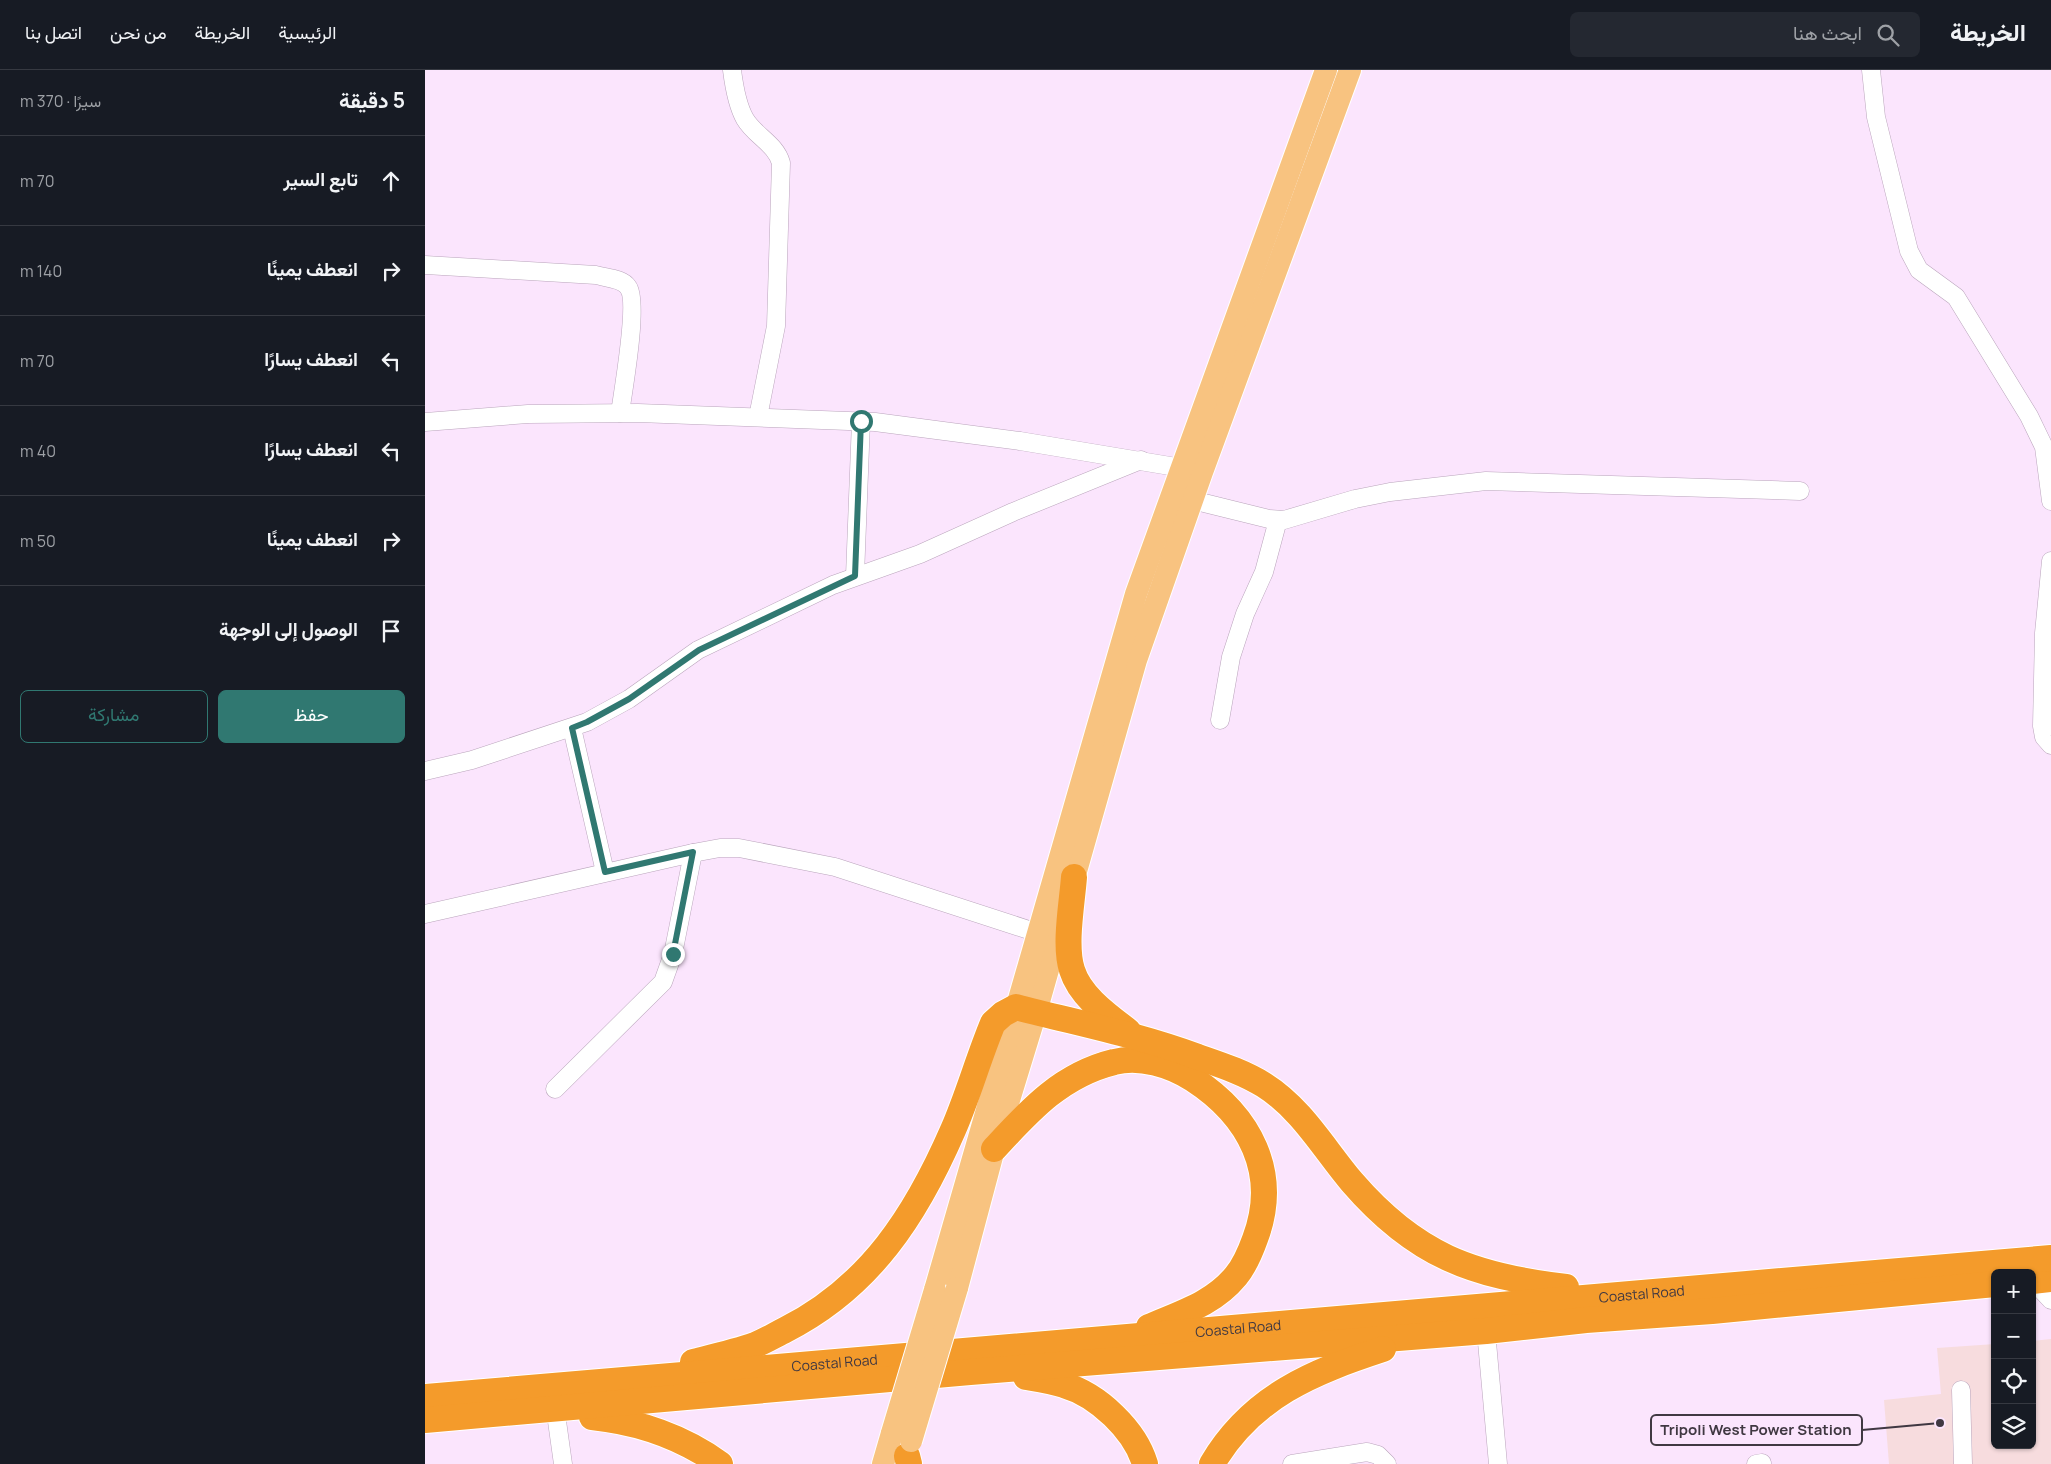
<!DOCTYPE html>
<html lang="ar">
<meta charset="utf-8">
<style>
body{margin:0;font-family:Manrope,Vazirmatn,sans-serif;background:#242831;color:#f1f3f6;direction:rtl}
.controls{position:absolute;right:15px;bottom:15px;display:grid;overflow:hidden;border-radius:8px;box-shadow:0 1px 4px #0004}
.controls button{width:45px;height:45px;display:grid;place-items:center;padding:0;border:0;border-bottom:1px solid #363941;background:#171b24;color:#f1f3f6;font:25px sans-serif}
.stop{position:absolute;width:15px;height:15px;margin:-11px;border:4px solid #307871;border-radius:50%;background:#fff}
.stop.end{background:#307871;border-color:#fff;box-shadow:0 1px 5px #0008}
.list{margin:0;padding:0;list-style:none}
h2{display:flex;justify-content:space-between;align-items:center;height:65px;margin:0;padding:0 20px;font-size:21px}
h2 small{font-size:16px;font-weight:400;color:#9ea1a6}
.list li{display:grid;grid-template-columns:32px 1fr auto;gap:15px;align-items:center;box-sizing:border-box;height:90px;padding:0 20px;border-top:1px solid #363941}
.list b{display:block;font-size:19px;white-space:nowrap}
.list em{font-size:16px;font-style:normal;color:#9ea1a6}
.actions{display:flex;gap:10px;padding:15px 20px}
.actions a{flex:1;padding:11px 0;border:1px solid #307871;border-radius:8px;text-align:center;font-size:18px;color:#307871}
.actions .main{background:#307871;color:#fff}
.icon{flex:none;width:28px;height:28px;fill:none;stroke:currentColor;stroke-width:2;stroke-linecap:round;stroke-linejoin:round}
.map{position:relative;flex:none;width:1626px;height:1394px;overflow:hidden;direction:ltr}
header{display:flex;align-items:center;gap:30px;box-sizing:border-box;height:70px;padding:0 25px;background:#171b24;border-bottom:1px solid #363941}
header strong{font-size:24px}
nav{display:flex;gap:28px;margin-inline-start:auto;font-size:18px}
.search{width:350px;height:45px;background:#242831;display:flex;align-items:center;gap:12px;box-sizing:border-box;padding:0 18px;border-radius:8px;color:#9ea1a6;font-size:19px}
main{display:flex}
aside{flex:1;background:#171b24}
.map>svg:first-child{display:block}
.industrial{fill:#f7dcde}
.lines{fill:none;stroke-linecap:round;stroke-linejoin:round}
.minor-casing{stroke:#baa5bc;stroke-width:19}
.major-casing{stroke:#fff;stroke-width:24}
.highway-casing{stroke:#fff;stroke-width:28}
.minor{stroke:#fff;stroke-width:18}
.major{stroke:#f8c380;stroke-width:22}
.highway{stroke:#f49b2b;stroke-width:26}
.major-bridge-casing{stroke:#fff;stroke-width:24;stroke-linecap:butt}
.major-bridge{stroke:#f8c380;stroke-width:22}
.route{stroke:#307871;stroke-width:6}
.labels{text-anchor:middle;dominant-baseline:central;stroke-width:4;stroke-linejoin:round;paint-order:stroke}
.street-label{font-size:14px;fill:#403842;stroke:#fbe5fd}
.leader{fill:none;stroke:#403842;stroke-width:2}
.callout-dot{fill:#403842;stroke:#fbe5fd;stroke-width:2}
.callout{fill:#fbe5fd;stroke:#403842;stroke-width:2}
.callout-label{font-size:15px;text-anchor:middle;font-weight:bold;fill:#403842}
</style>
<header>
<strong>الخريطة</strong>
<div class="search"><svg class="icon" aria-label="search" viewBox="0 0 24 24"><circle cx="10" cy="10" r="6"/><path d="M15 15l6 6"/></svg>ابحث هنا</div>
<nav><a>الرئيسية</a><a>الخريطة</a><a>من نحن</a><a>اتصل بنا</a></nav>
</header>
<main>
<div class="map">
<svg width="1626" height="1394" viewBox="0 0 1626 1394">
<rect width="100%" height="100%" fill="#fbe5fd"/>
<!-- industrial -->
<path class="industrial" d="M1626,1269V1394H1464L1459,1330L1516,1324L1512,1278L1570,1274V1375H1607V1271Z"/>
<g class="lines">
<defs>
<g id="minor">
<path d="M307,0C309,16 312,35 320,49C330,66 351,74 356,93L351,256L333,347"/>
<path d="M1446,0L1451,47L1484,181L1494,200L1531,227L1604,346L1619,377L1626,431"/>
<path d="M0,195L171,205C181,208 197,208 203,217C214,231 198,322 195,343"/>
<path d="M0,352L103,344L213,343L450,352L595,371L757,398"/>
<path d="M767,430L844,449L859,450L930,429L965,422L1061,411L1375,421"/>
<path d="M1626,491L1619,563L1617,656L1619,667L1626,675"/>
<path d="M430,506L436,351"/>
<path d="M795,650L806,587L820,544L839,502L853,450"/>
<path d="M147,658L180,802"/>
<path d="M0,701L47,690L162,652L204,629L273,580L408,515L495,484L588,442L716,390"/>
<path d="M0,844L268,783L295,778H314L410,797L613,863"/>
<path d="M130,1019L238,912L248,884L268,783"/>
<path d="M1608,1211L1626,1230"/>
<path d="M1061,1261L1073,1394"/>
<path d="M1536,1320L1538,1394"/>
<path d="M131,1344L138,1394"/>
<path d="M867,1394L942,1382L953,1385L962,1394"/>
<path d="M1331,1394L1337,1393"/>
</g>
<g id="major">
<path d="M532,1218L569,1079L611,942L711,590L777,402L925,0"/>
<path d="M510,1220L711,524L901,0"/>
<path d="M458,1394L467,1363"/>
</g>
<g id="highway">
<path d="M649,807C647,834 639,875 647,900C655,926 682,945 703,961"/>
<path d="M569,1079C604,1041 636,1005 689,992C715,985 746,995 768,1009C825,1046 855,1103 830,1169C825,1183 820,1195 811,1206C788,1234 756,1243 724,1257"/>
<path d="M1607,1211L1626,1209"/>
<path d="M268,1292C288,1287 310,1282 330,1275C340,1271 350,1265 360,1260C445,1217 491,1145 528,1060C543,1026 553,989 568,953L578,944L591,937C652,953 714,965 773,987C796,995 818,1002 839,1015C877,1039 899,1079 927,1112C990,1185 1047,1206 1141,1217"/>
<path d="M601,1307C613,1309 627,1311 639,1315C673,1325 710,1360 720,1394"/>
<path id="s1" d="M0,1327L1626,1188"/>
<path d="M167,1347C215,1352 256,1366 295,1394"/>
<path d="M0,1350L545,1302L1061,1261L1161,1250L1287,1241L1570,1214"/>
<path d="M482,1386L484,1394"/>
<path d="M787,1394C827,1326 888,1302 958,1279"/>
</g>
</defs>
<!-- minor casing -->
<use href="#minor" class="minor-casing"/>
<!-- major casing -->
<use href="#major" class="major-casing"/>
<!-- highway casing -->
<use href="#highway" class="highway-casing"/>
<!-- minor -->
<use href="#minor" class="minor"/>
<!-- major -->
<use href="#major" class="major"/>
<!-- highway -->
<use href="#highway" class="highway"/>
<defs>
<g id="major-bridge">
<path d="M467,1363L510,1220"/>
<path d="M486,1371L532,1218"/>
</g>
</defs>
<!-- major-bridge casing -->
<use href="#major-bridge" class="major-bridge-casing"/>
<!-- major-bridge -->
<use href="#major-bridge" class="major-bridge"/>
</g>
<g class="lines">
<!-- route -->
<path class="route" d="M248,884L268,782L180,802L147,658L162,652L204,629L274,580L430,506L436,351"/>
</g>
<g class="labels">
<!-- street labels -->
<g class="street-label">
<text stroke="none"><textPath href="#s1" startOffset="1221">Coastal Road</textPath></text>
<text stroke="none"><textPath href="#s1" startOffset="816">Coastal Road</textPath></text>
<text stroke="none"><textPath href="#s1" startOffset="411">Coastal Road</textPath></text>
</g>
</g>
<!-- callouts -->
<path class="leader" d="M1515 1353L1437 1360"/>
<circle class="callout-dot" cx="1515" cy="1353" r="5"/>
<rect class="callout" x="1226" y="1345" width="211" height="30" rx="5"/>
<g class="callout-label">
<text x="1331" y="1365">Tripoli West Power Station</text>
</g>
</svg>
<div class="controls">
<button>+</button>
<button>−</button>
<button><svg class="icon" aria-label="locate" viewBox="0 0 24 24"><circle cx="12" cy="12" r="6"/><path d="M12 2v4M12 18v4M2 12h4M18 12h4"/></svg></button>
<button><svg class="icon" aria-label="layers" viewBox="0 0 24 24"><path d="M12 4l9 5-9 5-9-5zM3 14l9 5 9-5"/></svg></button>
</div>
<div class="stop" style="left:436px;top:351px"></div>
<div class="stop end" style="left:248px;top:884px"></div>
</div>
<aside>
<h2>5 دقيقة<small>سيرًا · 370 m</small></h2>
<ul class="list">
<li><svg class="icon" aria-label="ahead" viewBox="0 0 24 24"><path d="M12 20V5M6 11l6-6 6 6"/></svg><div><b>تابع السير</b></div><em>70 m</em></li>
<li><svg class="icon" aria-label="right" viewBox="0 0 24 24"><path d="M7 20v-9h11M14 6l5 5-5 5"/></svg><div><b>انعطف يمينًا</b></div><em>140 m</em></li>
<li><svg class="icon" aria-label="left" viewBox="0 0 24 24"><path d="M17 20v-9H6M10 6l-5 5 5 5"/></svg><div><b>انعطف يسارًا</b></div><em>70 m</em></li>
<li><svg class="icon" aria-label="left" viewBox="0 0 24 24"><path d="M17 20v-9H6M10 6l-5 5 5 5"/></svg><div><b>انعطف يسارًا</b></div><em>40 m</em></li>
<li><svg class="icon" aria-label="right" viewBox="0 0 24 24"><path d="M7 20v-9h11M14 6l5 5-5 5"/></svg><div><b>انعطف يمينًا</b></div><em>50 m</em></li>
<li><svg class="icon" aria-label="arrive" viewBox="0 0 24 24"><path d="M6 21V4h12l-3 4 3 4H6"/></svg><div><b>الوصول إلى الوجهة</b></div></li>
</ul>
<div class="actions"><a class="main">حفظ</a><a>مشاركة</a></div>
</aside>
</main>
